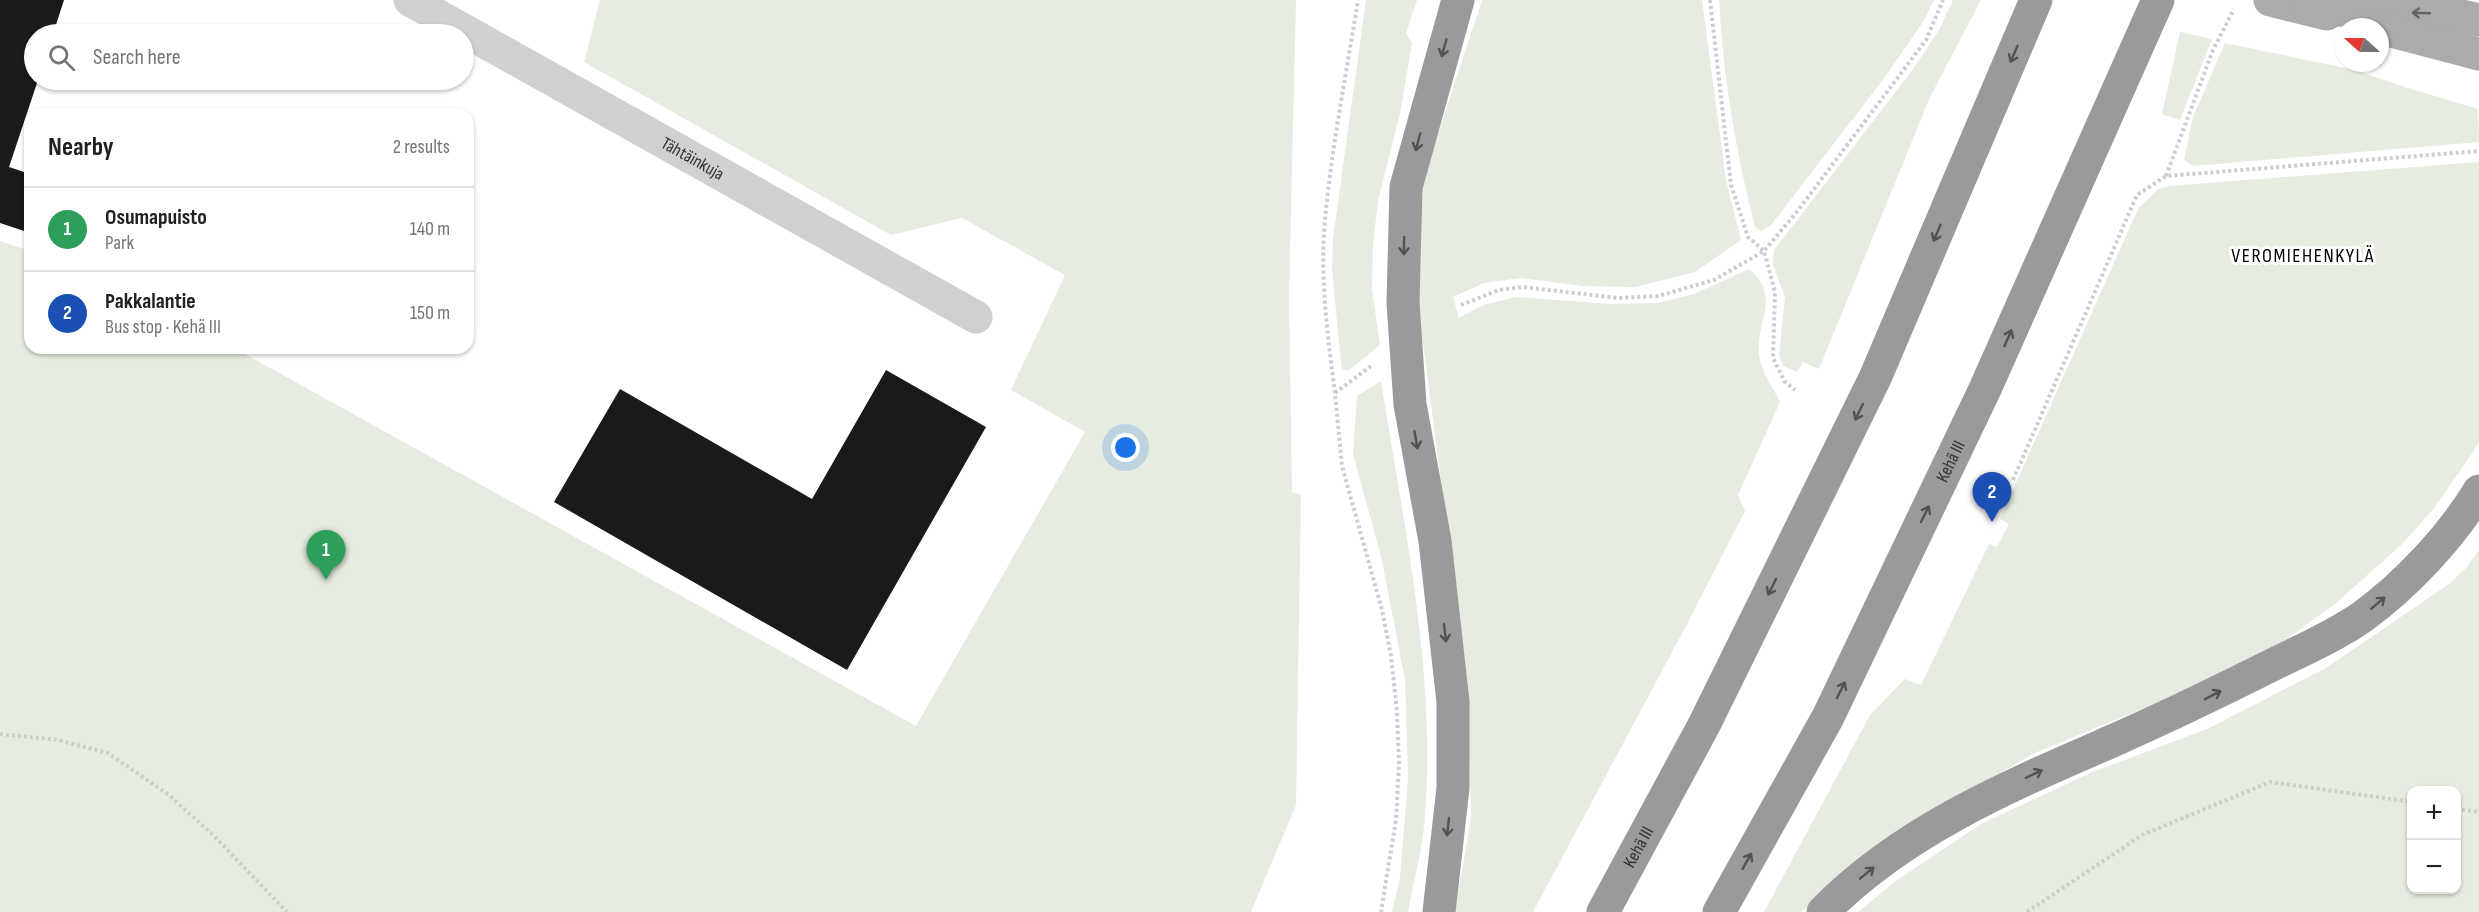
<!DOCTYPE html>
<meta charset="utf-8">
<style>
body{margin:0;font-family:"Sofia Sans Condensed",sans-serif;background:#f2f2f2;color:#202124}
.controls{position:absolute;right:18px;bottom:18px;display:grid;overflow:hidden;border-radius:12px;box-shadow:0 2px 4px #0004}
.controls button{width:54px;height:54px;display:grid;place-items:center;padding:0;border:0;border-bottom:2px solid #e0e0e0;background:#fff;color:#202124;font:30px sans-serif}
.compass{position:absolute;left:2335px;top:18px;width:54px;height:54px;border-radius:50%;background:#fff;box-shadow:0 2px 4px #0004;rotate:291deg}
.you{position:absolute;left:1126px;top:448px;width:21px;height:21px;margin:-15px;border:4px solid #fff;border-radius:50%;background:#1a73e8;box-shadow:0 0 0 9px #1a73e833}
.badge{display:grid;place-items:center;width:39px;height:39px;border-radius:50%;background:#e63946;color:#fff;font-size:20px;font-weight:700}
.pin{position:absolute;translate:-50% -50px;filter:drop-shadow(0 2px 3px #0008)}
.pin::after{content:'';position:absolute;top:32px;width:21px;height:18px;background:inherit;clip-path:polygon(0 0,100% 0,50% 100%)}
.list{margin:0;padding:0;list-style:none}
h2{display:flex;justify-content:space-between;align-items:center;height:78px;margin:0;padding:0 24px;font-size:26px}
h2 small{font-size:20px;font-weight:400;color:#757577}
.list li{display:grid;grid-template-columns:39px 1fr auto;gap:18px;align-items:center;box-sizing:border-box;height:84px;padding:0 24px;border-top:2px solid #e0e0e0}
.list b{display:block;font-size:22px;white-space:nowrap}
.list p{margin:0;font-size:20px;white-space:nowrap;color:#757577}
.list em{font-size:20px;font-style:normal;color:#757577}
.icon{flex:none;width:33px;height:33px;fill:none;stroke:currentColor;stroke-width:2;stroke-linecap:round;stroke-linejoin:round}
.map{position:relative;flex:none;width:2479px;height:912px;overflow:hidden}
.search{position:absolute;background:#fff;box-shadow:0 2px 4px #0004;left:24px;top:24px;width:450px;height:66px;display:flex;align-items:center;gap:15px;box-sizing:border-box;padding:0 21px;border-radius:33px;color:#757577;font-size:22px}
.panel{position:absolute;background:#fff;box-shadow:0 2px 4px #0004;left:24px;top:108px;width:450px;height:246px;border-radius:18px}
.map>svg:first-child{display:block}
.green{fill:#e6ecdf;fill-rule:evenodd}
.building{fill:#1a1a1a}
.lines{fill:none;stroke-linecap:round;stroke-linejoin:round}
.path{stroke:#cdcdcd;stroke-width:4;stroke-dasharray:3 3;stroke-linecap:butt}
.minor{stroke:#d0d0d0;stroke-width:33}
.major{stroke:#ababab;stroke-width:33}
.highway{stroke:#9a9a9a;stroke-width:33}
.oneway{stroke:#636363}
.oneway2{stroke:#525252}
.labels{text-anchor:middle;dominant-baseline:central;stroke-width:6;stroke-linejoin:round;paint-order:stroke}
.street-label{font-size:18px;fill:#333;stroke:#fff}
.neighbourhood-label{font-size:20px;letter-spacing:1.5px;fill:#000;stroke:#fff}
</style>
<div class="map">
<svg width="2479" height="912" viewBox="0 0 2479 912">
<rect width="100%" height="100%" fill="#fff"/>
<!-- green -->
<g class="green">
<path d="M600,0H1296L1289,296L1292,492L1301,495L1296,805L1251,912H0V241L30,251V348H234L916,726L1085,432L1011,390L1065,275L962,218L891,235L584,62Z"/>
<path d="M1366,0H1417L1406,33L1412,43L1400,114L1378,200L1373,244L1372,290L1380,345L1348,371L1342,369L1341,363L1332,268L1333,239Z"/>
<path d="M1482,0H1702L1726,180L1741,240L1695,272L1635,287L1583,286L1521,278L1484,283L1453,297L1459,318L1483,305L1516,297L1611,304L1657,303L1694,294L1749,269C1784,297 1752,326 1760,360C1763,374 1774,389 1780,402L1738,495L1745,511L1686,626L1533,912H1455L1471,818L1467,682L1424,350L1415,302L1420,188Z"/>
<path d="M1719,0H1934L1923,22L1882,81L1771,225L1761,231L1755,227C1736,153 1723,76 1719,0Z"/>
<path d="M1953,0H1981L1930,97L1819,369L1803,362L1797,372L1783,366L1779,355L1785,297L1773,265L1774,250L1911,72L1939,30Z"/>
<path d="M2180,32L2212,39L2180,120L2162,114Z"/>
<path d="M2225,43L2355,70L2408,88L2478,109L2479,142L2193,166L2184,160L2193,117Z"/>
<path d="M2479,162V443L2435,507L2402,544L2335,604L2271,650L2149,706L2035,753L1903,828L1801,912H1764L1870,715L1905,679L1921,685L1989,544L1997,547L2009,524L2000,519L2138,209L2158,189L2170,186Z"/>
<path d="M1381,381C1404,528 1438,678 1424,827C1421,855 1413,884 1408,912H1392L1400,878L1408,779L1405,679L1381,556L1353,454L1357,396Z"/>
<path d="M2479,550V912H1858L1897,880L1981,824L2090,773L2207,729L2326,668L2449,584L2467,567ZM2412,790H2456V890H2412Z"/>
</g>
<!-- building -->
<g class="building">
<path d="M0,0H64L53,34H34V80H38L9,167L30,174V233L0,223Z"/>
<path d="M886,370L986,427L847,670L554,502L620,389L812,499Z"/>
</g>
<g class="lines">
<!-- path -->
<g class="path">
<path d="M1710,0L1731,185L1748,237L1764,251L1775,292L1773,358L1785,382L1795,390"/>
<path d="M2166,176L2213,50L2234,9"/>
<path d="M1461,305L1499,290L1523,287L1618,298L1658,296L1714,280L1764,251L1796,213L1926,40L1943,0"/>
<path d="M1371,366L1335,393L1342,466L1382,610L1391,656L1397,711L1399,764L1396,820L1381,912"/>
<path d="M1335,393C1328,340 1321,285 1324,232C1330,154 1346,77 1358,0"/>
<path d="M2013,480L2137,195L2166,176L2479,151"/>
<path d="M0,734L58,740L108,753L169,795L214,836L287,912"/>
<path d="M2456,809L2479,812"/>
<path d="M2027,912L2142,835L2270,782L2412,802"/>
</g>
<!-- minor -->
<path class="minor" id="s1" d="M410,0L976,317"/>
<!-- major -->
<g class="major">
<path d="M2270,0L2327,14"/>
<path d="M2307,9L2453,14L2479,20"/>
<path d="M2380,28L2479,54"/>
</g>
<!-- highway -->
<g class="highway">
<path d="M1439,912L1453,788V702L1435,541L1410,404L1403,303L1406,187L1458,0"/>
<path id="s2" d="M1603,912L1704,725L1875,378L2036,0"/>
<path id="s3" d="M1719,912L1828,717L1985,389L2158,0"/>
<path d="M1823,912C1902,831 2009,786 2110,742C2162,719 2212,695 2262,670C2295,653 2332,638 2362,617C2406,585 2451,537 2479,491"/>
</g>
</g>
<!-- one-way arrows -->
<defs><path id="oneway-shaft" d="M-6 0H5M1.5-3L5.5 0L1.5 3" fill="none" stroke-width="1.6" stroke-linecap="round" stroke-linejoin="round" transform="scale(1.5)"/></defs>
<use class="oneway" href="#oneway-shaft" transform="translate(2421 13) rotate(-178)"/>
<g class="oneway2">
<use href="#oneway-shaft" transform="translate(1444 48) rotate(106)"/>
<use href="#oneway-shaft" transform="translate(2014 54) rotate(113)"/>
<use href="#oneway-shaft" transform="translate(1418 142) rotate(105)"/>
<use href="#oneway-shaft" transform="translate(1937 233) rotate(113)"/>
<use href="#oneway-shaft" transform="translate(1404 246) rotate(91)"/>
<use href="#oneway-shaft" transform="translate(2008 338) rotate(-66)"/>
<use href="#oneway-shaft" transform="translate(1859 412) rotate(116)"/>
<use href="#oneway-shaft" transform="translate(1416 440) rotate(80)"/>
<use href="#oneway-shaft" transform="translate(1925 514) rotate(-64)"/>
<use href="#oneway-shaft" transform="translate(1772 587) rotate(116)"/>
<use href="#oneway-shaft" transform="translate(2378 603) rotate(-41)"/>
<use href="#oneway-shaft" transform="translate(1445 633) rotate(83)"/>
<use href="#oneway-shaft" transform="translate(1841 690) rotate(-64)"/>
<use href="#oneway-shaft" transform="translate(2213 695) rotate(-27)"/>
<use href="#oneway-shaft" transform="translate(2034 774) rotate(-25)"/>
<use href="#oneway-shaft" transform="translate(1448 827) rotate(96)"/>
<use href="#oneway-shaft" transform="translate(1747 861) rotate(-61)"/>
<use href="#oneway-shaft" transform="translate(1867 873) rotate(-39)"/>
</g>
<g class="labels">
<!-- street labels -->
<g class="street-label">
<text stroke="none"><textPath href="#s1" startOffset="324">Tähtäinkuja</textPath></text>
<text stroke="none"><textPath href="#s3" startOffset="507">Kehä III</textPath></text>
<text stroke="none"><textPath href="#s2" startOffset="74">Kehä III</textPath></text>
</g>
<!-- neighbourhood labels -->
<g class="neighbourhood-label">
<text x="2303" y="256">VEROMIEHENKYLÄ</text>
</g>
</g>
</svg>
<div class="controls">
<button>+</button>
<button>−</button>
</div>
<svg class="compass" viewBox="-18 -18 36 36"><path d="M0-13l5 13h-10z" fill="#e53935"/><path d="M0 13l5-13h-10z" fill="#757577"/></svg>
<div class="you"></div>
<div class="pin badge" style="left:326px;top:580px;background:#2e9e5b">1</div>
<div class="pin badge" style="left:1992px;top:522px;background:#1a4fb4">2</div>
<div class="search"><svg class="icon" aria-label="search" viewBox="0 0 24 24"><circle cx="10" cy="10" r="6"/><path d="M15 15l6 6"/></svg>Search here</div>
<section class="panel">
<h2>Nearby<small>2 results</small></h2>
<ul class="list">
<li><span class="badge" style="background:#2e9e5b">1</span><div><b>Osumapuisto</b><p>Park</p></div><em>140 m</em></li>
<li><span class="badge" style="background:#1a4fb4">2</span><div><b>Pakkalantie</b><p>Bus stop · Kehä III</p></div><em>150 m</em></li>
</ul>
</section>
</div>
